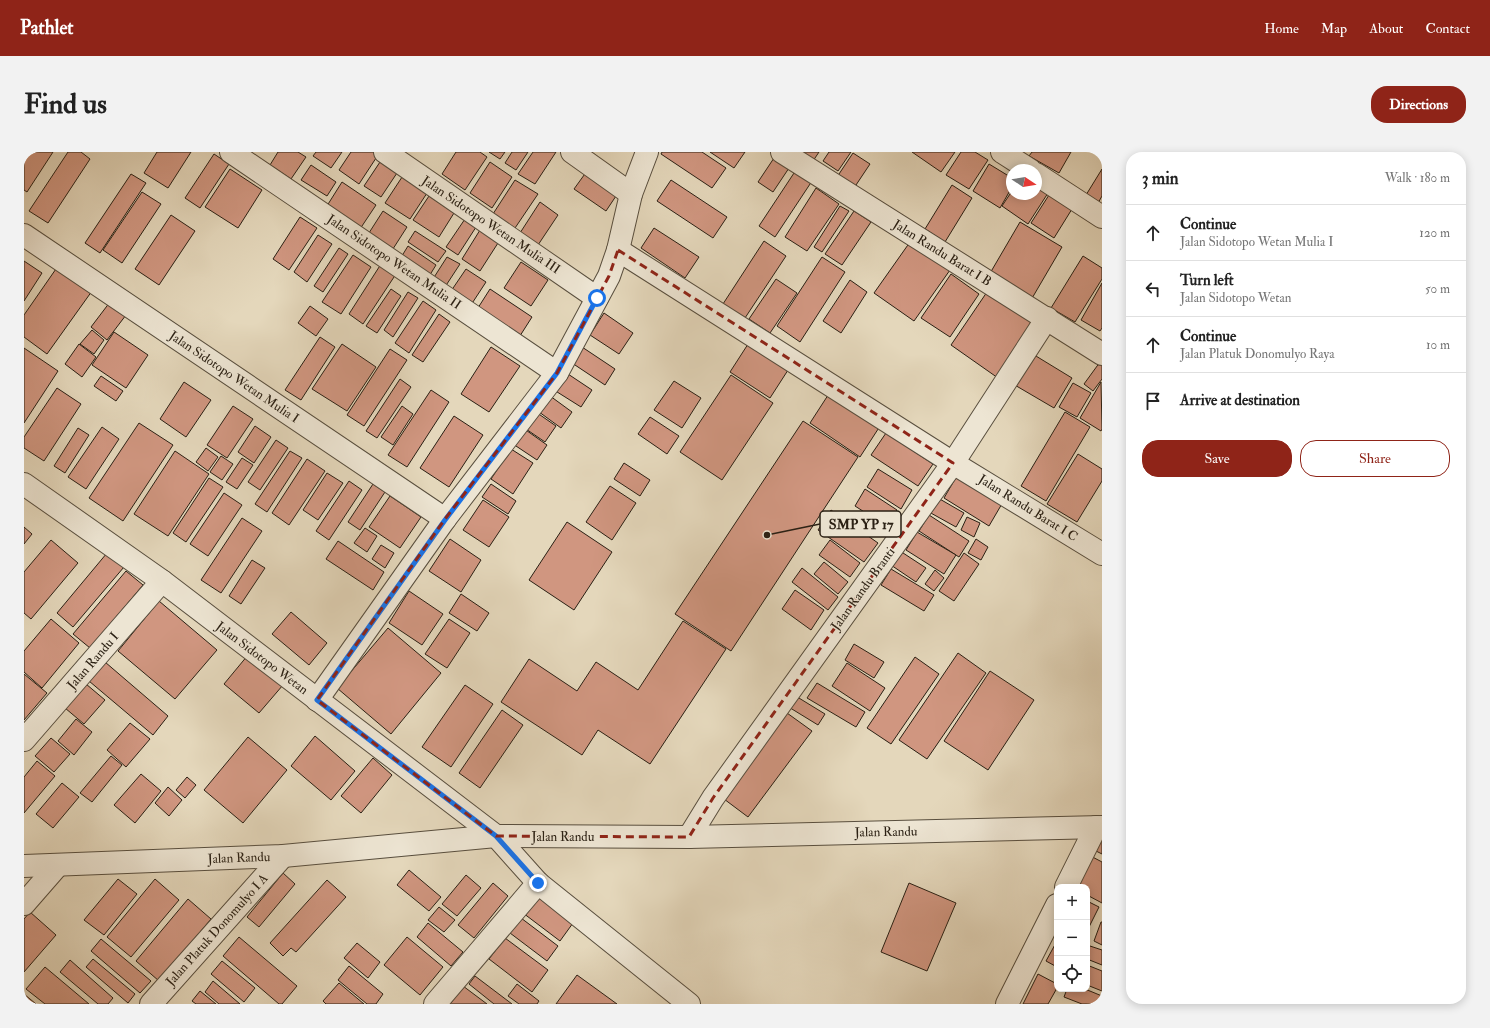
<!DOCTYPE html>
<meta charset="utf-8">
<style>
body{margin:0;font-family:"IM FELL Double Pica",serif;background:#f2f2f2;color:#222}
.controls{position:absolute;right:12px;bottom:12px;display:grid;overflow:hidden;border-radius:8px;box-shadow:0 2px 10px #0003}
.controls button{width:36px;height:36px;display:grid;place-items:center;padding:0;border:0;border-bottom:1px solid #e0e0e0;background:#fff;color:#222;font:20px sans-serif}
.compass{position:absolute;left:982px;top:12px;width:36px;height:36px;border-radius:50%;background:#fff;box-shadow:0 2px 10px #0003;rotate:102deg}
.stop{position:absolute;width:12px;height:12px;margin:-9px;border:3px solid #1a73e8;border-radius:50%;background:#fff}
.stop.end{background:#1a73e8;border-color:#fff;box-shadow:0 1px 4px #0008}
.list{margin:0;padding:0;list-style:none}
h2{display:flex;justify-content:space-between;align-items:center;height:52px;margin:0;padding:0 16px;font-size:17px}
h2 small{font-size:13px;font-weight:400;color:#767676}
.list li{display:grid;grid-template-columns:26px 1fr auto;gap:12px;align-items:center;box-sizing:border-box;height:56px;padding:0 16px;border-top:1px solid #e0e0e0}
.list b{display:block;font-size:15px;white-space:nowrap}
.list p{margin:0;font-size:13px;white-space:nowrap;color:#767676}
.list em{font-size:13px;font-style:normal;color:#767676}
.actions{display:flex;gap:8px;padding:12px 16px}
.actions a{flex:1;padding:9px 0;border:1px solid #8f2418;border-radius:16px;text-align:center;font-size:14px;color:#8f2418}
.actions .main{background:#8f2418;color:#fff}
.icon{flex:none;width:22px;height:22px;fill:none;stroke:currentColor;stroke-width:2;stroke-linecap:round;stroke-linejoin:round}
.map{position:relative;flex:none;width:1078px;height:852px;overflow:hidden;border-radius:16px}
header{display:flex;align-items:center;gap:24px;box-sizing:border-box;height:56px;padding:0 20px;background:#8f2418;color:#fff}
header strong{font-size:19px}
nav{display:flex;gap:22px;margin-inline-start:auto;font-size:14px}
.intro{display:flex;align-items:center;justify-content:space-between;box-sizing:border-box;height:96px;padding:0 24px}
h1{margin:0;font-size:28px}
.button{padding:10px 18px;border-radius:16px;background:#8f2418;color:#fff;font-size:14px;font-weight:700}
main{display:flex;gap:24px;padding:0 24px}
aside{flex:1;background:#fff;border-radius:16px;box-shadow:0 2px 10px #0003}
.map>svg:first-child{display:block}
.building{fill:#d09680;stroke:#2a2014}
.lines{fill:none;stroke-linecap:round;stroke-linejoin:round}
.minor-casing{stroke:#584e3e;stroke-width:24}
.tertiary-casing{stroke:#584e3e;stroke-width:24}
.minor{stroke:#ede5d3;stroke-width:22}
.tertiary{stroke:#ede5d3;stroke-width:22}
.route{stroke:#1a73e8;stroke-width:5}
.marked{fill:none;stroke:#8f2418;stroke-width:3;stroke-dasharray:8 5;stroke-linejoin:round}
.labels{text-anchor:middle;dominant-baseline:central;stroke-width:3;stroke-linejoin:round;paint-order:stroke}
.street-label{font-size:13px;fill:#2a2014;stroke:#ede5d3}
.leader{fill:none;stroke:#2a2014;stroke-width:1.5}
.callout-dot{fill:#2a2014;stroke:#ede5d3;stroke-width:1.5}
.callout{fill:#ede5d3;stroke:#2a2014;stroke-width:1.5}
.callout-label{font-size:14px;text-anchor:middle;font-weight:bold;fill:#2a2014}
</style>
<header>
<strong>Pathlet</strong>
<nav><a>Home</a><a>Map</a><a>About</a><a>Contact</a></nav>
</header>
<div class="intro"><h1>Find us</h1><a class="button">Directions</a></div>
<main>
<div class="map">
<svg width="1078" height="852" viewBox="0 0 1078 852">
<rect width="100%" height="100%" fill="#e4d7bb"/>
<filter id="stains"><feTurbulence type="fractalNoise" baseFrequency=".005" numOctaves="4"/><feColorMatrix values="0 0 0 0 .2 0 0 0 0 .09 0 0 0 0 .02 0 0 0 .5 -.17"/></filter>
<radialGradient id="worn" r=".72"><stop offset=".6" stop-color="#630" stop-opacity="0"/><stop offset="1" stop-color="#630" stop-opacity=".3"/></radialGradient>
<!-- building -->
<g class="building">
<path d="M0,0H29L3,40L0,38Z"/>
<path d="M44,0H57L66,7L24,71L5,59Z"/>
<path d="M133,0H167L144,36L120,21Z"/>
<path d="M254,0H274L282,5L267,27L246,13Z"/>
<path d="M292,0H318L307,16L289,4Z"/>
<path d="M327,0H356L335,32L315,18Z"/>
<path d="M432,0H456L463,5L441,38L418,22Z"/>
<path d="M465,0H481L476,7Z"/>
<path d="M488,0H504L492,18L481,11Z"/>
<path d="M509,0H532L511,32L494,22Z"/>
<path d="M638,0H678L702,16L688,36L637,2Z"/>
<path d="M686,0H721L710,16Z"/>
<path d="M770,0H795L787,12Z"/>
<path d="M805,0H827L814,19L799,9Z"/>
<path d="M888,0H931L917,20Z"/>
<path d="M937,0H951L964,8L945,37L922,23Z"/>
<path d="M1008,0H1047L1035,21L1005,4Z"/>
<path d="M829,1L846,12L830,36L813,25Z"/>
<path d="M190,2L205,12L176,56L161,46Z"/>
<path d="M750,6L765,16L749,40L734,30Z"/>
<path d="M358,7L375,18L357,45L340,34Z"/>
<path d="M466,10L488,25L468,56L446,41Z"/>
<path d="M965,12L988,26V35L976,56L949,39Z"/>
<path d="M287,13L312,30L303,44L277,28Z"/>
<path d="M206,17L238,38L214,76L181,55Z"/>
<path d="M1078,17V44L1074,51L1062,43Z"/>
<path d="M772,18L788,29L751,85L735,74Z"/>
<path d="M382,19L407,35L386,67L361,51Z"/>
<path d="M563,19L594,41L582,59L550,37Z"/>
<path d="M107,22L122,31L76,101L61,91Z"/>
<path d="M491,28L514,42L489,79L467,65Z"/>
<path d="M647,28L703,65L689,86L633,49Z"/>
<path d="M318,30L352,53L334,80L301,57Z"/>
<path d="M928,33L948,46L921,90L901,77Z"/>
<path d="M1012,33L1024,41L1004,72L978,54L988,39V42H1012Z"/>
<path d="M792,36L815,52L783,99L761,85Z"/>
<path d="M118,40L137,52L98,111L79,98Z"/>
<path d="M1025,43L1048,57L1030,86L1007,71Z"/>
<path d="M405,44L430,61L415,85L389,68Z"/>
<path d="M516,50L534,63L514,93L496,81Z"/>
<path d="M816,54L825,59L798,100L790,95Z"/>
<path d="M359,59L383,75L367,100L343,84Z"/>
<path d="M830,59L847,70L818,113L801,102Z"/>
<path d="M147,63L171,79L135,133L111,117Z"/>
<path d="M443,64L454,72L434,103L422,95Z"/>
<path d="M276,65L293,76L265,118L249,107Z"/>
<path d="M996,70L1038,95L1007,148L965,123Z"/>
<path d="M630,76L675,105L661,126L617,96Z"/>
<path d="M456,78L474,91L456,119L438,107Z"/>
<path d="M391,79L422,99L414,110L384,90Z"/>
<path d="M294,83L308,92L283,130L270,120Z"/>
<path d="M740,89L762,104L719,169L697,155Z"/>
<path d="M886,90L926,118L890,169L850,141Z"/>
<path d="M384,94L412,113L404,126L376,107Z"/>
<path d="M315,96L324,102L299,140L290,134Z"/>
<path d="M329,103L347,115L317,162L298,150Z"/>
<path d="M1059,104L1078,116V127L1051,170L1027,156Z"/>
<path d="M423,105L436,112L419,138L407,130Z"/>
<path d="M798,105L821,120L776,190L753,174Z"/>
<path d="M0,109L18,121L0,149Z"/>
<path d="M497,110L524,128L507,154L480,136Z"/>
<path d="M357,112L372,122L339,172L325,162Z"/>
<path d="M34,114L68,139L23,202L0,185V163Z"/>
<path d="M442,117L462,130L445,156L425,142Z"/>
<path d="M927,122L955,142L926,185L897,166Z"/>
<path d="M752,127L773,141L746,181L725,167Z"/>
<path d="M826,128L843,140L817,181L799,169Z"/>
<path d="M1078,131V176L1076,179L1057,168Z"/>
<path d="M367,137L377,144L353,181L342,174Z"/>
<path d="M466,137L508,165L494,187L452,159Z"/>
<path d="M384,140L394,146L369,185L360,178Z"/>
<path d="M963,140L1010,172L974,226L927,193Z"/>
<path d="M399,149L412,158L385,201L371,191Z"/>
<path d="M86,150L102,163L83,188L67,175Z"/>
<path d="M286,154L304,167L292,184L274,171Z"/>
<path d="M580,161L609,181L595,202L566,183Z"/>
<path d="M415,162L426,170L399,210L388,203Z"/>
<path d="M68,178L80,188L70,202L56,192Z"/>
<path d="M90,180L124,203L102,236L68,213Z"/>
<path d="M296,185L311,195L277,248L261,238Z"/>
<path d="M726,189L766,215L746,246L706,220Z"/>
<path d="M55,192L72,205L58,225L41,212Z"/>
<path d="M318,192L352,215L323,259L288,237Z"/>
<path d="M467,195L496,214L465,260L437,242Z"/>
<path d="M558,195L591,217L581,233L548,211Z"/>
<path d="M0,196L34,219L0,271Z"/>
<path d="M366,197L383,208L340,274L323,263Z"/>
<path d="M1007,201L1048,226L1030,256L989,232Z"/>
<path d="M1076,210L1078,212V227L1069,239L1060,232Z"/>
<path d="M541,220L568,238L557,255L530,238Z"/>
<path d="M707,223L749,251L698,328L656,300Z"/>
<path d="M77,224L99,239L92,249L70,234Z"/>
<path d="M376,227L387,235L353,286L342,279Z"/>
<path d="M650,229L677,246L658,276L630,258Z"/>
<path d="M160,230L187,248L162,285L136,267Z"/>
<path d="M1077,230L1078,277L1077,279L1056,266Z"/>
<path d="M1049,231L1067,241L1053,265L1035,255Z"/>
<path d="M33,236L57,252L20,309L0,296V285Z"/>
<path d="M808,237L858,271L836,305L786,271Z"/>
<path d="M407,238L425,250L383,315L364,303Z"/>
<path d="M522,241L548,260L537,276L511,257Z"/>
<path d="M209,254L229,267L203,306L183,293Z"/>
<path d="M378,254L389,262L369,293L357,285Z"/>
<path d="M509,258L532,274L521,290L499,275Z"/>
<path d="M1041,260L1066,275L1022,349L997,334Z"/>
<path d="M430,264L459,283L425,335L396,316Z"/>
<path d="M626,265L655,284L643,302L614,282Z"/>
<path d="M779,269L834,305L707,499L651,462Z"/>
<path d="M115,271L149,293L99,369L65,346Z"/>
<path d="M231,274L247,285L230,311L214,300Z"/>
<path d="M78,275L95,287L62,337L44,325Z"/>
<path d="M54,276L65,283L41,321L30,314Z"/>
<path d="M499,276L523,293L513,308L489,292Z"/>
<path d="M862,281L909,312L894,334L847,303Z"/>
<path d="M252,288L264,296L236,338L224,330Z"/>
<path d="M182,296L194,305L184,319L172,310Z"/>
<path d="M487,297L509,311L489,342L467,327Z"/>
<path d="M151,299L185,322L144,384L110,362Z"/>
<path d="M266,299L278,306L243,360L231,352Z"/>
<path d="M1054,302L1078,317V329L1053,370L1023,352Z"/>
<path d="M197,304L209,312L198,328L186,320Z"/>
<path d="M218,306L229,313L213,337L202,330Z"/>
<path d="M283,307L301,319L265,373L248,361Z"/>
<path d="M600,311L626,328L616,344L590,327Z"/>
<path d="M854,317L888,338L877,357L843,335Z"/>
<path d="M303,321L319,331L294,368L279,358Z"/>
<path d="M934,322L979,350L965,374L920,346Z"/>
<path d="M185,326L199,335L162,390L149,381Z"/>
<path d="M325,329L338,338L305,388L292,379Z"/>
<path d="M349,332L361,340L336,378L324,370Z"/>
<path d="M467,332L492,349L484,362L458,345Z"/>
<path d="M586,334L612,351L588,388L562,370Z"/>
<path d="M841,337L873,358L862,374L831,354Z"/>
<path d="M200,341L218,353L184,404L166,392Z"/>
<path d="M366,344L397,365L376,396L345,375Z"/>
<path d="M914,346L940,361L932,375L905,360Z"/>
<path d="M459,348L485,365L465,395L439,378Z"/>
<path d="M807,358L854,391L840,410L794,378Z"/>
<path d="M905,363L945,389L935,405L895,379Z"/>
<path d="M943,365L956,371L950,385L937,378Z"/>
<path d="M218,366L238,379L197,441L177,428Z"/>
<path d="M543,370L588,400L550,458L505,428Z"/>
<path d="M0,375L8,382L0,392Z"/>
<path d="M341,376L353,384L343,400L330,391Z"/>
<path d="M893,380L932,403L920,422L882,398Z"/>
<path d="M426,387L457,408L437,440L405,419Z"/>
<path d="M952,387L964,395L957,408L944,401Z"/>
<path d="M27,388L54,411L7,467L0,461V420Z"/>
<path d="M806,388L836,411L826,425L795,403Z"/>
<path d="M314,389L360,420L349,438L302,407Z"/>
<path d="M357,393L370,401L361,416L348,407Z"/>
<path d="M873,397L902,416L892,430L864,411Z"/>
<path d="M83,401L100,415L49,475L33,461Z"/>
<path d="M940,401L955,412L930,449L915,439Z"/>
<path d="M228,408L241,416L217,452L205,444Z"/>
<path d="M800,410L824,430L814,442L790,422Z"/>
<path d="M778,416L814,445L804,458L768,430Z"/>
<path d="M867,417L910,443L900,459L857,433Z"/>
<path d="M911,418L920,426L910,439L901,432Z"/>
<path d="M102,419L119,433L66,496L49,482Z"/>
<path d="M771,438L800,458L787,478L758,457Z"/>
<path d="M385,439L419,462L398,493L365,471Z"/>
<path d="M437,442L465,461L453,479L425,461Z"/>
<path d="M135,449L193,498L151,547L94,499Z"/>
<path d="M267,460L303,491L285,513L248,482Z"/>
<path d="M27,467L55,491L18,536L0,520V499Z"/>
<path d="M425,467L446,481L423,516L401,502Z"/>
<path d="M659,469L702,497L626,612L574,578L558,603L477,550L505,507L553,539L572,510L614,538Z"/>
<path d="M364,476L417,521L367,582L313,536Z"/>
<path d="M830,492L860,510L850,526L821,508Z"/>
<path d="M934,501L962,521L903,607L875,588Z"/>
<path d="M224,503L259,533L235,561L200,532Z"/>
<path d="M891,505L915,522L867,592L843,576Z"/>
<path d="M81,510L144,564L129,583L65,529Z"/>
<path d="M823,511L861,536L846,559L808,534Z"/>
<path d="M966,519L1010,548L964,618L920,589Z"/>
<path d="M0,522L23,541L0,568Z"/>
<path d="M793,531L841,560L832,575L783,546Z"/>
<path d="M62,532L81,548L60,572L41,556Z"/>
<path d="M441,533L469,552L427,615L398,595Z"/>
<path d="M770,543L801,562L794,573L763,554Z"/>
<path d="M478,558L499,573L456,636L435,621Z"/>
<path d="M763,561L788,579L724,665L700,647Z"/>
<path d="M52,567L68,580L50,603L34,589Z"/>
<path d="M106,571L126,587L102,615L83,598Z"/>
<path d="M291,584L331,619L307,648L267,614Z"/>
<path d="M224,585L263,618L219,671L180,638Z"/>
<path d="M27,586L46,602L30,620L11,604Z"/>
<path d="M87,604L98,613L68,650L56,641Z"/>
<path d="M349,606L368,623L337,661L317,644Z"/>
<path d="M13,609L31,624L0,661V625Z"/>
<path d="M117,622L137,639L111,671L90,653Z"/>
<path d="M163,625L172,633L161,646L152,638Z"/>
<path d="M38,631L55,645L29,676L12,662Z"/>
<path d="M144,635L158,648L145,664L131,651Z"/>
<path d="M1069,685L1078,690V702L1064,695Z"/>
<path d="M1061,701L1078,710V751L1063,743V735H1048Z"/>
<path d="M385,718L417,745L405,759L373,733Z"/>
<path d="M259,721L271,732L235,775L223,765Z"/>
<path d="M442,723L457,736L433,764L418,752Z"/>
<path d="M94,727L113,742L80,783L60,768Z"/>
<path d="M131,727L155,748L107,805L83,785Z"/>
<path d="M303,728L322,745L272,800L267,796L259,804L246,791Z"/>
<path d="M469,731L484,744L450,786L434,773Z"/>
<path d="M885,731L932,751L903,819L857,800Z"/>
<path d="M512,743L549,771L536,789L499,761Z"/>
<path d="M164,747L187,767L135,829L112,809Z"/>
<path d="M1063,749L1075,755L1063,779Z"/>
<path d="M415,755L431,768L420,780L404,768Z"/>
<path d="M6,760L32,783L0,820V767Z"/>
<path d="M497,766L534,794L523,809L486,781Z"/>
<path d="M1077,770H1078V793L1070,789Z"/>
<path d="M404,771L439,800L427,814L393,785Z"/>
<path d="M215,785L273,834L258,852H255L199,804Z"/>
<path d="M383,785L419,815L396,843L360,813Z"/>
<path d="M481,786L524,818L508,840L465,807Z"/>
<path d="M77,787L127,829L116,841L67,799Z"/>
<path d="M1033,789V815L1022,809Z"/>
<path d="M333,791L356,810L344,826L320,806Z"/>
<path d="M1063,793L1078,798V813L1063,807Z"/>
<path d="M69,807L111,842L104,851L62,815Z"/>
<path d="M46,808L89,846L84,852H74L36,820Z"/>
<path d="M198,809L231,836L220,850L187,822Z"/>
<path d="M1063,813L1078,819V839L1063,833Z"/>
<path d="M325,814L359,842L352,852H343L314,828Z"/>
<path d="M21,815L65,852H21L2,837Z"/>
<path d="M1014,822L1033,832V836L1024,852H999Z"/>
<path d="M553,823L593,852H532Z"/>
<path d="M451,824L488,852H470L445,832Z"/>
<path d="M189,829L216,852H195L181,840Z"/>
<path d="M315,831L340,852H302L299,849Z"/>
<path d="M493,832L515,849L513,852H495L484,844Z"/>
<path d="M439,834L463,852H426Z"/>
<path d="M1043,837H1061L1078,844V852H1058L1040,845Z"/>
<path d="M176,839L192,852H172L168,849Z"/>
<path d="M0,842L12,852H0Z"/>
</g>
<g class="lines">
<defs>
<g id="minor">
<path d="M207,0L533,221"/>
<path d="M361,0L573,146"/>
<path d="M548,0L607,42"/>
<path d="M758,0L1078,202"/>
<path d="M978,0L1006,18"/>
<path d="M1012,22L1078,65"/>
<path d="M0,83L421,367"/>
<path d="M594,98L929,311L1078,402"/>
<path d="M0,332L138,429L472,684L514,731L665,852"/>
<path d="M293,548L421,367L533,221L585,124L594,98L607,42L623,0"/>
<path d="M0,588L138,429"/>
<path d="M665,685L689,646L929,311L1023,166"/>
<path d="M1042,735L1072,675"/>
<path d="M0,752L34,713"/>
<path d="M127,852L259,704"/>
<path d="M411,852L514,731"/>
<path d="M983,852L1033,753"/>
</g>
<path id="tertiary" d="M0,714L259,704L472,684L665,685L1078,675"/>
</defs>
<!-- minor casing -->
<use href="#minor" class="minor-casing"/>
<!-- tertiary casing -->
<use href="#tertiary" class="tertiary-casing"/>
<!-- minor -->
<use href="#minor" class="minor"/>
<!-- tertiary -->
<use href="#tertiary" class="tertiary"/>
</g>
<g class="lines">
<!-- route -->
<path class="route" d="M514,731L472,684L293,548L421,368L533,221L573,146"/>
</g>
<!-- marked area -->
<path class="marked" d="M594,98L929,311L689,646L665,685L472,684L293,548L421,367L533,221L585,124Z"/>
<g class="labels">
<!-- street labels -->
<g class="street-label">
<text transform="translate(467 73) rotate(34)">Jalan Sidotopo Wetan Mulia III</text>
<text transform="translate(918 101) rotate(32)">Jalan Randu Barat I B</text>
<text transform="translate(370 110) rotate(34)">Jalan Sidotopo Wetan Mulia II</text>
<text transform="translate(210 225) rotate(34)">Jalan Sidotopo Wetan Mulia I</text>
<text transform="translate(1004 356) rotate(32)">Jalan Randu Barat I C</text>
<text transform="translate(839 437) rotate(-54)">Jalan Randu Branti</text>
<text transform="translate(238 506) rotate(37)">Jalan Sidotopo Wetan</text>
<text transform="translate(69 509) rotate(-49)">Jalan Randu I</text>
<text transform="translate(862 680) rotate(-1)">Jalan Randu</text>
<text x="539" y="685">Jalan Randu</text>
<text transform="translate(215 706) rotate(-2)">Jalan Randu</text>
<text transform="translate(193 778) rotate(-48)">Jalan Platuk Donomulyo I A</text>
</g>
</g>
<!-- callouts -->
<path class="leader" d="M743 383L796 372"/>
<circle class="callout-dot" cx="743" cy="383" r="4"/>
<rect class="callout" x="796" y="359" width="81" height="26" rx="4"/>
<g class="callout-label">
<text x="837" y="377">SMP YP 17</text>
</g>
<rect width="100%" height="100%" filter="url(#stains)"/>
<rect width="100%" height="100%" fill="url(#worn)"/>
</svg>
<div class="controls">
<button>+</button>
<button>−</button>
<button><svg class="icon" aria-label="locate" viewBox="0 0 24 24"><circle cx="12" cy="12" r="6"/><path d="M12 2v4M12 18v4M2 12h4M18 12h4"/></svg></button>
</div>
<svg class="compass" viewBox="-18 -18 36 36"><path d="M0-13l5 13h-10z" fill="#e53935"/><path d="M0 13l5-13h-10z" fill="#767676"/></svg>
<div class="stop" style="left:573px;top:146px"></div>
<div class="stop end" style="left:514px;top:731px"></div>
</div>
<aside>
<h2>3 min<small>Walk · 180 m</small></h2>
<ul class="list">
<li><svg class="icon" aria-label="ahead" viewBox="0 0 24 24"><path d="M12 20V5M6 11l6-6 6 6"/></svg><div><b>Continue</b><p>Jalan Sidotopo Wetan Mulia I</p></div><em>120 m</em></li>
<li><svg class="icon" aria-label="left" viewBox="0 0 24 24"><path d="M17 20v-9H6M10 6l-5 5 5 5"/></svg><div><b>Turn left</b><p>Jalan Sidotopo Wetan</p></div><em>50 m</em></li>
<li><svg class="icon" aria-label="ahead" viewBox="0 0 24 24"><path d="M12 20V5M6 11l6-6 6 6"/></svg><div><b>Continue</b><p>Jalan Platuk Donomulyo Raya</p></div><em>10 m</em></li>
<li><svg class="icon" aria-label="arrive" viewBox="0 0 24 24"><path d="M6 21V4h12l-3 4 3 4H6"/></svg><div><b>Arrive at destination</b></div></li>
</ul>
<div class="actions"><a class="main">Save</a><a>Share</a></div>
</aside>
</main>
